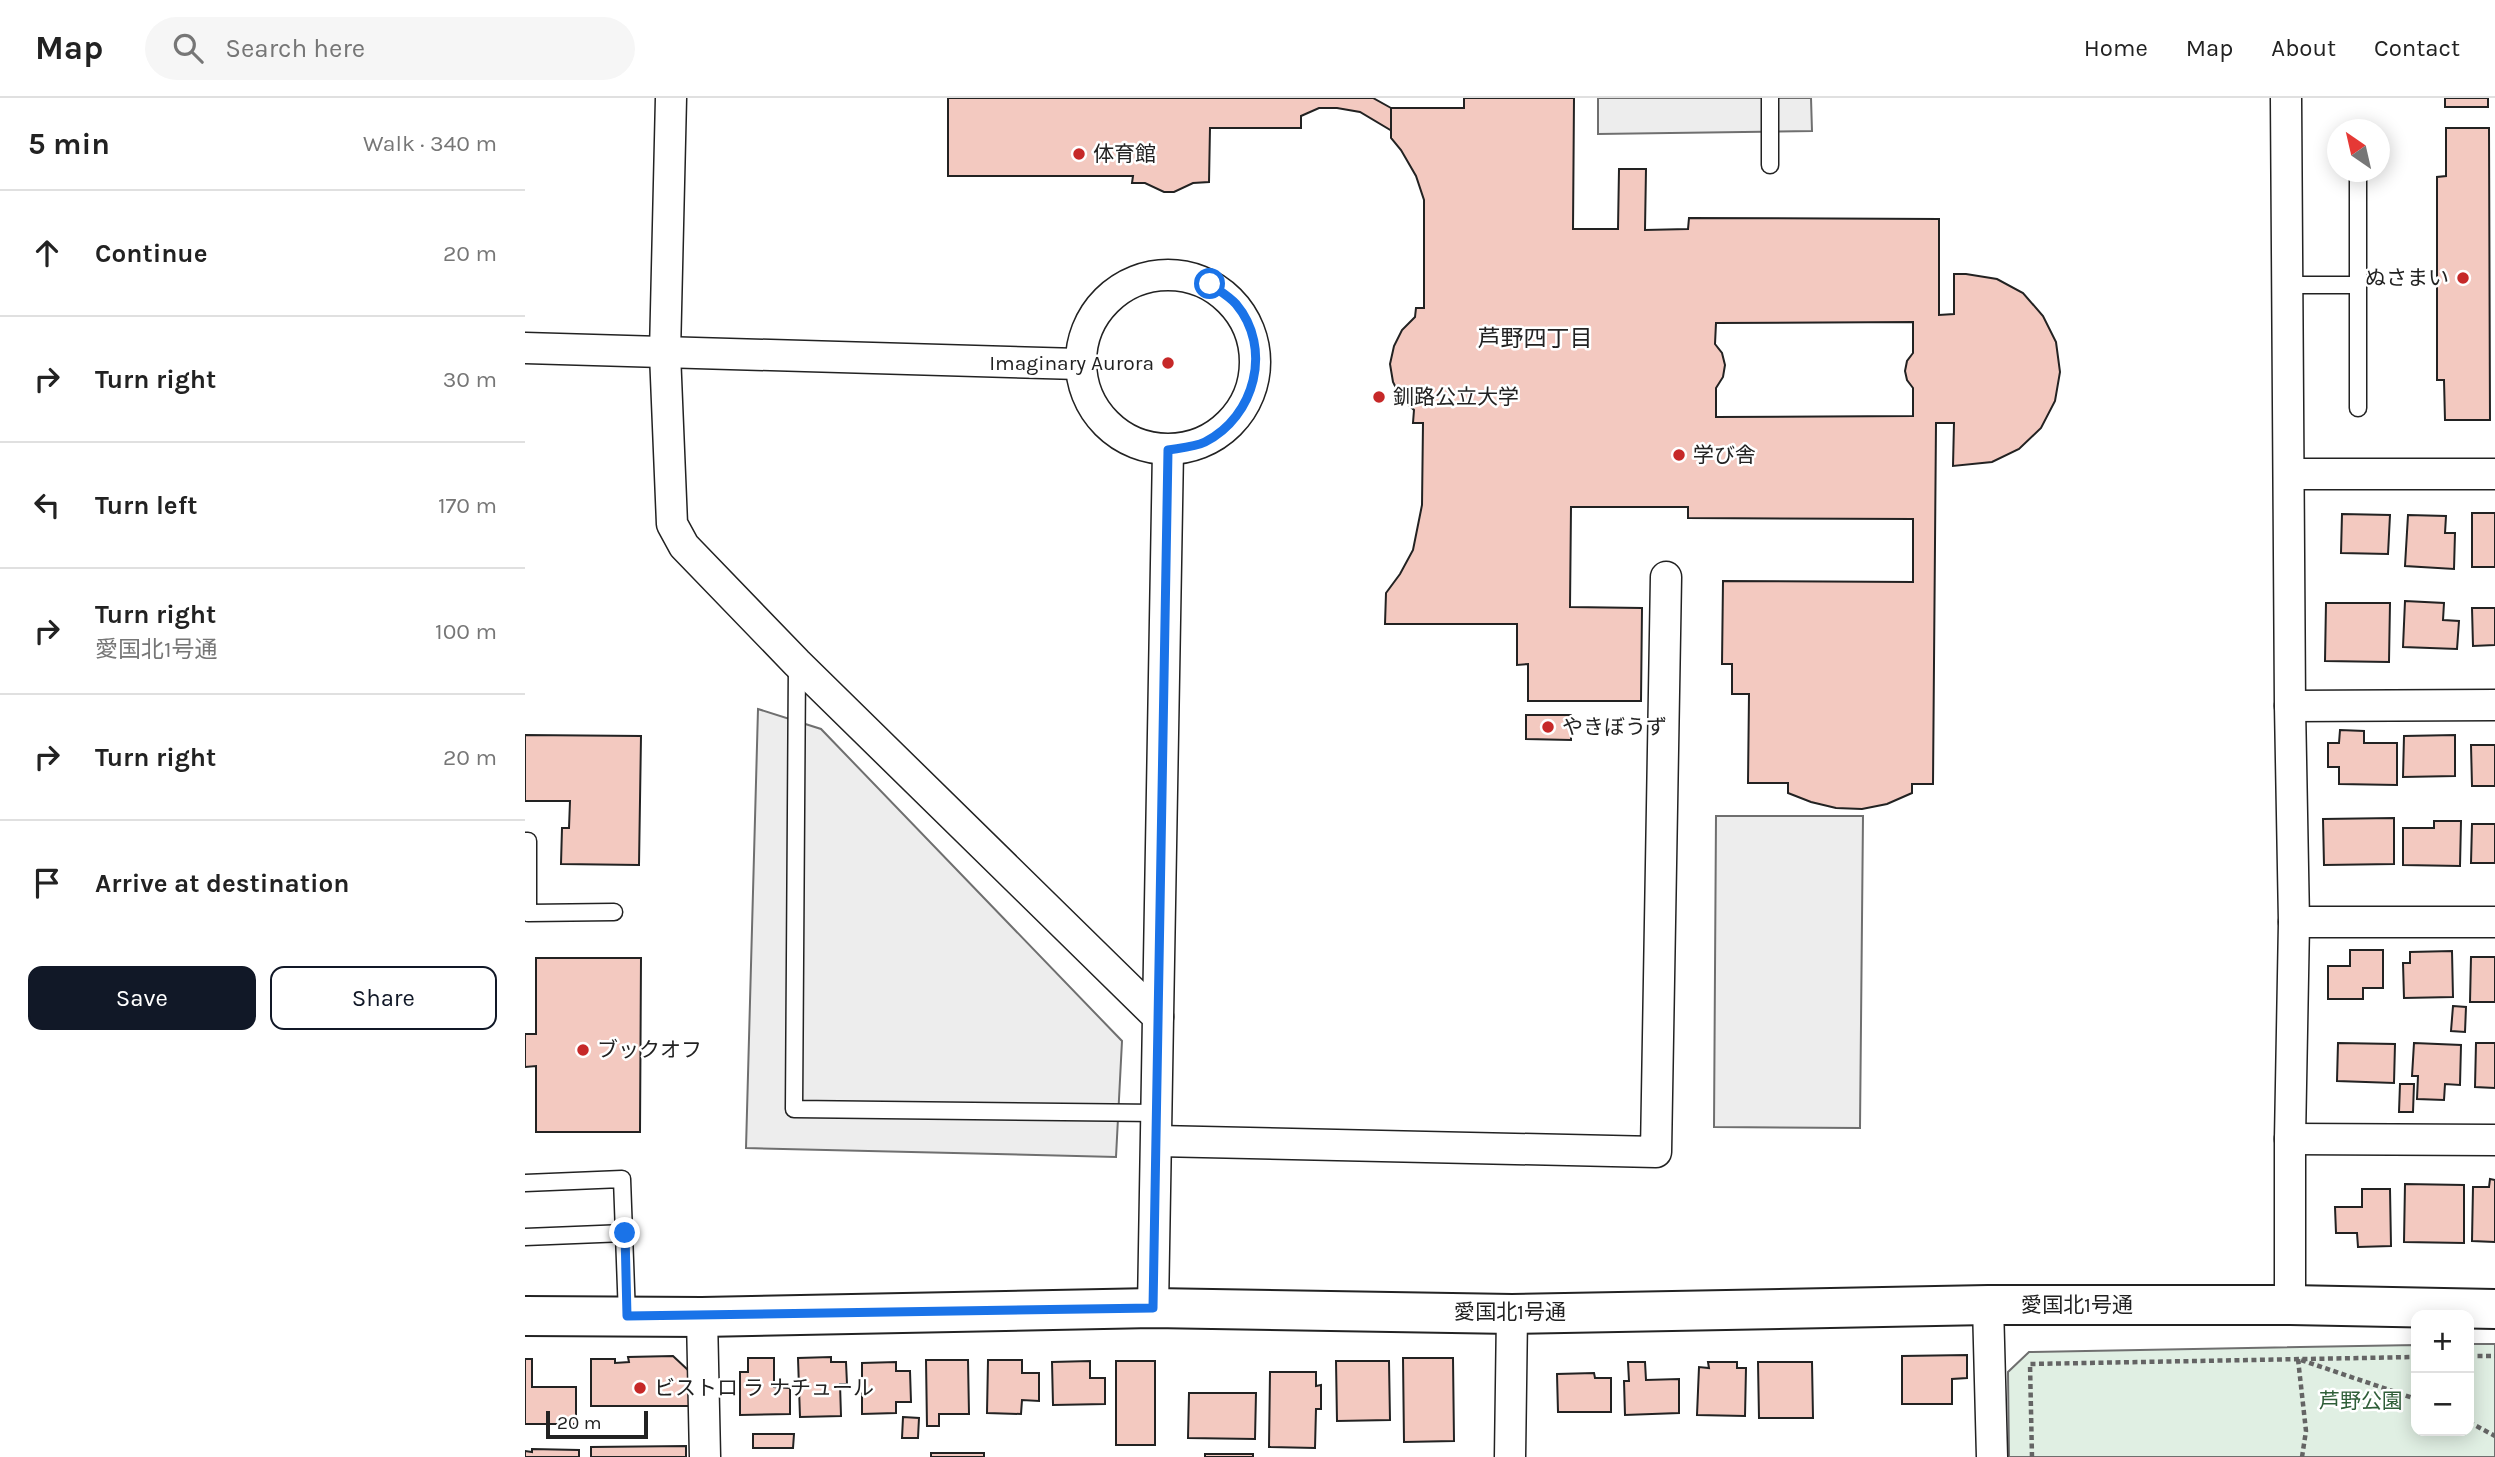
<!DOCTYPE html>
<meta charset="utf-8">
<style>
body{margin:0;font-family:Karla,"Noto Sans JP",sans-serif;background:#f6f6f6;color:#222}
.controls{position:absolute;right:21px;bottom:21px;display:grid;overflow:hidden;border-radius:14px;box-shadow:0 4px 18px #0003}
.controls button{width:63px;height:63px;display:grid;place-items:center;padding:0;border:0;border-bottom:2px solid #e0e0e0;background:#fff;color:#222;font:35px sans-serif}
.compass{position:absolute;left:1802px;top:21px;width:63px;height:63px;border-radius:50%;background:#fff;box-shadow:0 4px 18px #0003;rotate:326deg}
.scale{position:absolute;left:21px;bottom:18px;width:102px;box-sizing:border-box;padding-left:7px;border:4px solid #222;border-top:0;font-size:19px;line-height:24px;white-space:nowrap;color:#222;-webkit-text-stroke:5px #fff;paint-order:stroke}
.stop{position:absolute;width:21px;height:21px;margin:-16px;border:5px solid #1a73e8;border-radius:50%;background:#fff}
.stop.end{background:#1a73e8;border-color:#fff;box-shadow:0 2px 7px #0008}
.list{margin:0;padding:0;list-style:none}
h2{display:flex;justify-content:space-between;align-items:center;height:91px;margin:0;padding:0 28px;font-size:30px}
h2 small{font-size:23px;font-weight:400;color:#767676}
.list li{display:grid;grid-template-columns:46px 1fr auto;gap:21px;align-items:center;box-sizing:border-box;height:126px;padding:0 28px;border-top:2px solid #e0e0e0}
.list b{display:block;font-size:26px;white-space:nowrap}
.list p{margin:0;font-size:23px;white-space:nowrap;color:#767676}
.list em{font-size:23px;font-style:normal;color:#767676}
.actions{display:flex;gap:14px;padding:21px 28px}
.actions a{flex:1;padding:16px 0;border:2px solid #111827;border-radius:14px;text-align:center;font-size:24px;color:#111827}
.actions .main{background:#111827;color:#fff}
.icon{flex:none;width:38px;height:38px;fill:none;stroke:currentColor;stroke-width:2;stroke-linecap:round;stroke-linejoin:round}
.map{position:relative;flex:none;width:1970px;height:1359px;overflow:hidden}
header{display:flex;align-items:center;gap:42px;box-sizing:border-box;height:98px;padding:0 35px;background:#fff;border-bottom:2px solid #e0e0e0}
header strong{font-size:33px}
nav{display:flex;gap:38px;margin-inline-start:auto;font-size:24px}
.search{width:490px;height:63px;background:#f6f6f6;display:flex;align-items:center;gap:18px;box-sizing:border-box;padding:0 24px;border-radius:38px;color:#767676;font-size:26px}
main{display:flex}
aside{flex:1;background:#fff}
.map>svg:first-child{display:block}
.green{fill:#e0efe3;stroke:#6f6f6f;stroke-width:2}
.parking{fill:#ededed;stroke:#6f6f6f;stroke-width:2}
.building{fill:#f3c9c0;stroke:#222;stroke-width:2;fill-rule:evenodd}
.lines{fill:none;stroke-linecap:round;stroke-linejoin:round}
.lane-casing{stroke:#222;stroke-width:19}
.street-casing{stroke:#222;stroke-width:33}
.secondary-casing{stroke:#222;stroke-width:42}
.path{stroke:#646464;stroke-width:4.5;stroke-dasharray:5 3.5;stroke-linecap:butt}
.lane{stroke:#fff;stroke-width:16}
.street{stroke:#fff;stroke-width:30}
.secondary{stroke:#fff;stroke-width:38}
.route{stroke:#1a73e8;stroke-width:9}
.poi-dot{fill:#c62828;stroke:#fff;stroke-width:2.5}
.labels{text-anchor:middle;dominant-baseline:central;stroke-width:5;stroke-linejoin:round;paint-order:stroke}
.poi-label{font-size:21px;fill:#222;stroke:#fff;text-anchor:start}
.street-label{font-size:21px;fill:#222;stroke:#fff}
.park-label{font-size:21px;fill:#2f5e38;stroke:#fff}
.neighbourhood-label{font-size:23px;fill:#222;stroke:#fff}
</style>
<header>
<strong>Map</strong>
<div class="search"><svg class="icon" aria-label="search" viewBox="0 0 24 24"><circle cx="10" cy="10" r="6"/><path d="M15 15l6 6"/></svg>Search here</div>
<nav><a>Home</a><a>Map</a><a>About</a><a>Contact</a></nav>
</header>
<main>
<aside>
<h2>5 min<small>Walk · 340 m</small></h2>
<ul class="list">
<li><svg class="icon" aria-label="ahead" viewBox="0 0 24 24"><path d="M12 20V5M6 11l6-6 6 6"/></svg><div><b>Continue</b></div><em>20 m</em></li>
<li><svg class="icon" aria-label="right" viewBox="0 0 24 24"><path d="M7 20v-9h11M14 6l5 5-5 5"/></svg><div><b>Turn right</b></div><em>30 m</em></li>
<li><svg class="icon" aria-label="left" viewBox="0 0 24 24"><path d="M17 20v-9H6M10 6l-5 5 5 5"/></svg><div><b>Turn left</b></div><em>170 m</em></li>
<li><svg class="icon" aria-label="right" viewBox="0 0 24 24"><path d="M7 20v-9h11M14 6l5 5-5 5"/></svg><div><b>Turn right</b><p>愛国北1号通</p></div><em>100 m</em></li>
<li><svg class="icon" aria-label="right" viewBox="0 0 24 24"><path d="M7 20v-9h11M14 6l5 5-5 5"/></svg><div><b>Turn right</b></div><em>20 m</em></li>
<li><svg class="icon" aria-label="arrive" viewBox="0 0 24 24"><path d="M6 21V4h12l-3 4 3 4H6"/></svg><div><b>Arrive at destination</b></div></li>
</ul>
<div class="actions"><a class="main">Save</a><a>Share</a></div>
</aside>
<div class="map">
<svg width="1970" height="1359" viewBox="0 0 1970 1359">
<rect width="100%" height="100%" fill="#fff"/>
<!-- green -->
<path class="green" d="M1944,1246H1970V1359H1484L1483,1274L1504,1254L1891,1247V1333H1944Z"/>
<!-- parking -->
<g class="parking">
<path d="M1073,0H1286L1287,33L1073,36Z"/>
<path d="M233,611L296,631L597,943L591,1059L221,1050Z"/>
<path d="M1191,718H1338L1335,1030L1189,1029Z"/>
</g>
<!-- building -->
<g class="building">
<path d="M423,0H848L866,10L867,33L835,14L812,10H794L776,18V30H685L684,84L668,85L649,94H639L620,85H607L608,78H423Z"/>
<path d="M939,0H1049L1048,131H1093L1094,71H1121L1120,132L1163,131L1164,120L1414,121V217L1429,216V176H1441L1472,181L1498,195L1518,218L1531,244L1535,274L1530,303L1516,330L1494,351L1467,364L1428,368L1429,325H1411L1408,686H1387V695L1362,706L1337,711L1311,710L1286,704L1263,695V685H1223L1224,596H1207V566H1197L1198,483L1388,484V421L1163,420V409H1046L1045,509L1117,510L1116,603H1003V566L992,567V526H860L861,495L875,476L888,452L897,407L898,325H888L889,312L876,300L868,284L865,266L869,248L877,232L890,219L891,210H899V102L891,78L876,52L866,40V10H939ZM1388,224V255L1382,263L1380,273L1382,282L1388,290V318L1191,319V290L1198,279L1200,267L1197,255L1190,246L1191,225Z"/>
<rect x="1920" y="0" width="43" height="9"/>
<path d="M1921,30H1964L1965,322H1920L1919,282H1912V79L1921,78Z"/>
<rect x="1947" y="415" width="23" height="54"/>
<path d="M1817,416L1865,417L1863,456L1816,455Z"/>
<path d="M1883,417L1921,418L1920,435H1930L1929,471L1880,468Z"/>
<path d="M1880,503L1919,505L1918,522L1934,523L1932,551L1878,549Z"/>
<path d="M1801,505H1865L1864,564L1800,563Z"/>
<path d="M1947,510H1970V547L1948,548Z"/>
<path d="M1001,617H1046V642L1001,641Z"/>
<path d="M1815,632L1839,633V645H1872V687L1814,686V669H1803V645H1814Z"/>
<path d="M0,637L116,638L114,767L36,766L37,730H44L45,703H0Z"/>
<path d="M1930,637V678L1878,679L1879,638Z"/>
<path d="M1946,647H1970V688H1947Z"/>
<path d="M1869,720V766L1799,767L1798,721Z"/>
<path d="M1909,723H1936L1935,768L1878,767V730H1909Z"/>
<path d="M1947,726H1970V765H1946Z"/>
<path d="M1825,852H1858V890H1838V901H1803V868H1825Z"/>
<path d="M1927,853L1928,899L1879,900L1878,865H1885V854Z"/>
<path d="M1946,859H1970V904H1945Z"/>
<path d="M11,860H116L115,1034H11V968L0,969V936H11Z"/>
<path d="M1928,908L1941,909L1940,934L1926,933Z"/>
<path d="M1813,945L1870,946L1869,985L1812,983Z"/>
<path d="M1889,945L1936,947L1935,987L1920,986L1919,1002L1892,1001L1893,978H1887Z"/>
<path d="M1951,945H1970V990L1950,989Z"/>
<path d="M1875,986H1889L1888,1014H1874Z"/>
<path d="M1965,1081L1970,1082V1144L1947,1143L1948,1089H1964Z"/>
<path d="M1880,1086L1939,1087V1145L1879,1144Z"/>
<path d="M1837,1091H1865L1866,1148L1833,1149L1832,1135H1811L1810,1109H1837Z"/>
<path d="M1442,1257V1280L1427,1281V1306H1377V1258Z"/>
<path d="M148,1258L164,1273V1308H66V1261H90V1265L104,1264L103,1259Z"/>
<path d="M306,1259V1264H321L322,1286H315L316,1318L275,1319L273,1260Z"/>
<path d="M223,1260H249V1289L265,1290V1316L215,1317V1274H223Z"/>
<path d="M878,1260H928L929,1343L879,1344Z"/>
<path d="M0,1261H7V1289H51V1326H0Z"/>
<path d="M401,1262H443L444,1316H414V1328H402Z"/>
<path d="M463,1262H497V1275H514V1303L497,1302L496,1316L462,1315Z"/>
<path d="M565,1263V1280H580V1306L528,1307L527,1264Z"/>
<rect x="591" y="1263" width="39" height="84"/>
<path d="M811,1263H864L865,1322L812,1323Z"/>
<path d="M371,1264V1273H385L386,1304H371V1315L337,1316V1265Z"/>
<path d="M1103,1264H1120L1121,1282L1154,1281V1315L1100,1317L1099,1283H1104Z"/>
<path d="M1183,1264H1212V1270H1221L1220,1318L1172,1317L1174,1269L1184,1270Z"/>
<path d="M1233,1264H1287L1288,1320H1234Z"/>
<path d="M745,1274H791V1288L796,1287V1311H791L790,1350L744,1349Z"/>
<path d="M1069,1275L1070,1280H1086V1314H1033L1032,1276Z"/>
<path d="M664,1295H731L730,1341L663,1340Z"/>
<path d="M378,1319L394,1320L393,1340H377Z"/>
<path d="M228,1336H269L268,1350H228Z"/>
<path d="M161,1348V1359H66V1349Z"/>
<path d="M7,1351L54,1352V1359H0V1353L7,1354Z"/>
<rect x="406" y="1355" width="53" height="4"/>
<rect x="680" y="1356" width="48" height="3"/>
</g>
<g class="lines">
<defs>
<g id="lane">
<path d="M1245,0V67"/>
<path d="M1762,187H1833"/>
<path d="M1833,310V74"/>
<path d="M272,566L269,1011L633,1015"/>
<path d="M0,743H3V815L89,814"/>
<path d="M0,1085L97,1081L102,1218"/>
<path d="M0,1139L100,1135"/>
</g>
<g id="street">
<path d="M146,0L140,255L147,426L159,448L272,565L633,919L628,1210"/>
<path d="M1761,0L1765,608L1769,824L1765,1041V1207"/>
<circle cx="643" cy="264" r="87"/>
<path d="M0,250L554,266"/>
<path d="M1764,376H1970"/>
<path d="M1765,608L1970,607"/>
<path d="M1769,824H1970"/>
<path d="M633,919L643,352"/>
<path d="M1765,1041L1970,1042"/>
<path d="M632,1043L1131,1054L1141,479"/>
<path d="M1463,1207L1467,1359"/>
<path d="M177,1219L180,1359"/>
<path d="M985,1359L987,1216"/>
</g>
<path id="secondary" d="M0,1218L177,1219L628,1210L987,1216L1463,1207H1765L1970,1211"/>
</defs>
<!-- lane casing -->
<use href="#lane" class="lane-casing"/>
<!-- street casing -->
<use href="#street" class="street-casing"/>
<!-- secondary casing -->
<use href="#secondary" class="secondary-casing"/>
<!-- path -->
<g class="path">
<path d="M1944,1258H1970"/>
<path d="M1944,1324L1970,1338"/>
<path d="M1507,1359L1505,1266L1891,1259"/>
<path d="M1777,1359L1781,1333L1773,1261L1891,1301"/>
</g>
<!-- lane -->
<use href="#lane" class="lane"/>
<!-- street -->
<use href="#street" class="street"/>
<!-- secondary -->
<use href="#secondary" class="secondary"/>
</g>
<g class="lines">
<!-- route -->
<path class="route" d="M100,1135L102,1218L628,1210L643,352C655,350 670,349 680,344C730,319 748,250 711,206C704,198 693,192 685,186"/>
</g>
<!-- markers -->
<g class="poi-dot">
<circle cx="554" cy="56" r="7"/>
<circle cx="1938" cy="180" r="7"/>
<circle cx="643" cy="265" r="7"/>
<circle cx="854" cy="299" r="7"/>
<circle cx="1154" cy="357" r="7"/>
<circle cx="1023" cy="629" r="7"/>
<circle cx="58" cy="952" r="7"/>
<circle cx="115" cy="1290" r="7"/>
</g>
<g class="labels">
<!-- poi labels -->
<g class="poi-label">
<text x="568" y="56">体育館</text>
<text x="1924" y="180" text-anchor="end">ぬさまい</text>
<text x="629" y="265" text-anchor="end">Imaginary Aurora</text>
<text x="868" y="299">釧路公立大学</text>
<text x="1168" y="357">学び舎</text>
<text x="1037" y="629">やきぼうず</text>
<text x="72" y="952">ブックオフ</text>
<text x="129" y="1290">ビストロ ラ ナチュール</text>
</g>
<!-- street labels -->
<g class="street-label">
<text x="1552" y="1207">愛国北1号通</text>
<text x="985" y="1214">愛国北1号通</text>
</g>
<!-- park labels -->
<g class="park-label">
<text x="1836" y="1303">芦野公園</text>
</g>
<!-- neighbourhood labels -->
<g class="neighbourhood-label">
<text x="1010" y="240">芦野四丁目</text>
</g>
</g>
</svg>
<div class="controls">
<button>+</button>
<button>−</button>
</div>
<svg class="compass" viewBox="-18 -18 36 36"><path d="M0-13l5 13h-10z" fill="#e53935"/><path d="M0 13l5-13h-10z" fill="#767676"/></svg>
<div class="scale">20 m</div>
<div class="stop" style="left:685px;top:186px"></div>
<div class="stop end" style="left:100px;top:1135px"></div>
</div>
</main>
